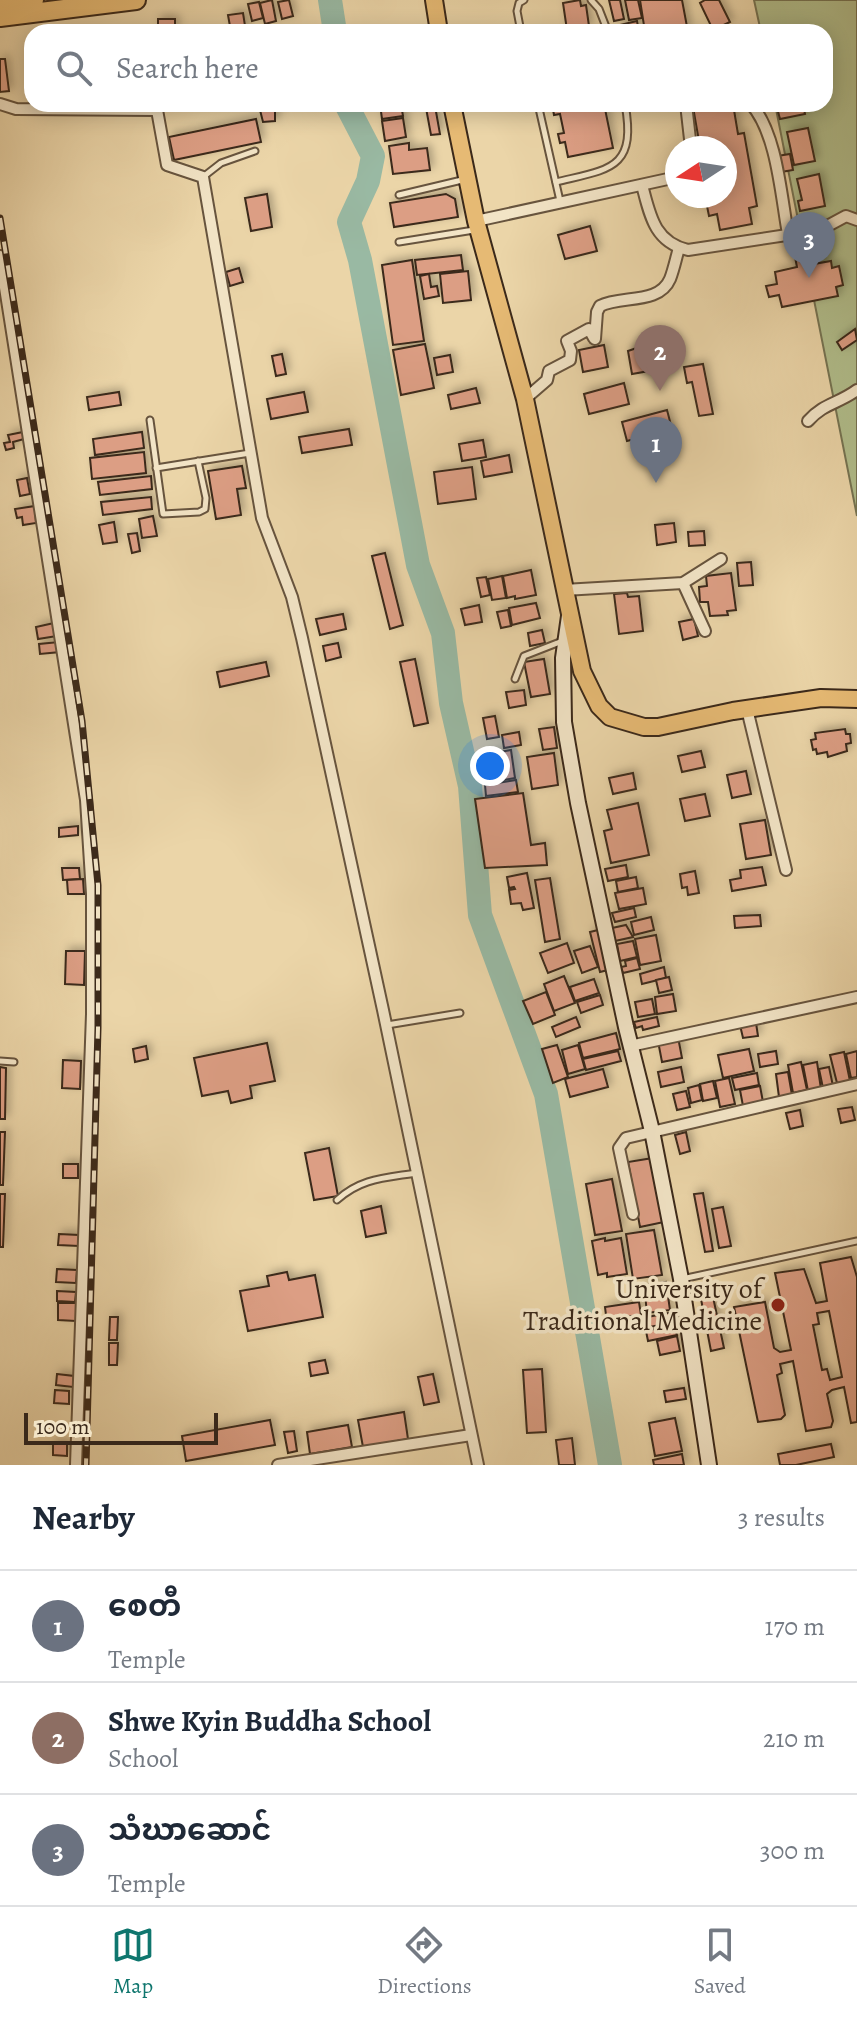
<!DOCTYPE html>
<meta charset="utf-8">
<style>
body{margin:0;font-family:Alegreya,"Noto Sans Myanmar",serif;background:#f6f6f7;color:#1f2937}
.compass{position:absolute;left:665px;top:136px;width:72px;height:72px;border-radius:50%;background:#fff;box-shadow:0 4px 20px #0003;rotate:258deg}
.scale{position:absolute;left:24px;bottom:20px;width:194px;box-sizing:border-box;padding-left:8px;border:4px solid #3b291a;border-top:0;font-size:22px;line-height:28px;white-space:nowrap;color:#3b291a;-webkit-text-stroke:6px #f2e4c6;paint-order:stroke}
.you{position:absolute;left:490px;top:766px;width:28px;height:28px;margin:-20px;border:6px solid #fff;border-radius:50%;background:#1a73e8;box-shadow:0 0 0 12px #1a73e833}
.badge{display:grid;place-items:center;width:52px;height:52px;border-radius:50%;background:#0f766e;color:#fff;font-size:26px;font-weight:700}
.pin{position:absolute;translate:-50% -66px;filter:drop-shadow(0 2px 4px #0008)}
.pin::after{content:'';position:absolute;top:42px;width:28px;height:24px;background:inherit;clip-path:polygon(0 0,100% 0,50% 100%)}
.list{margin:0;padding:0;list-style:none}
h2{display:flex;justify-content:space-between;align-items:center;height:104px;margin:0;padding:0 32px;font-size:34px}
h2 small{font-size:26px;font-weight:400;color:#747a83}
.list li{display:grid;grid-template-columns:52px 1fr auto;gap:24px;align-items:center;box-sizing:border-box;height:112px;padding:0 32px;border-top:2px solid #e0e1e3}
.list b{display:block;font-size:30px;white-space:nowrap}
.list p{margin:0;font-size:26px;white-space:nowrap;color:#747a83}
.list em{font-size:26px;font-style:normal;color:#747a83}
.icon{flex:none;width:44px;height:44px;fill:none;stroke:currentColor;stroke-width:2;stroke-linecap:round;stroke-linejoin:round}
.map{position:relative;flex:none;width:857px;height:1465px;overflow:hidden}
.search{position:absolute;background:#fff;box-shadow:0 4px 20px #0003;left:24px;right:24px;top:24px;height:88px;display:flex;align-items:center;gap:20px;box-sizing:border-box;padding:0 28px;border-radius:24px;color:#747a83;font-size:30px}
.sheet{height:440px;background:#fff}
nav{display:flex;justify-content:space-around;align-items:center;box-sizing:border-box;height:112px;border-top:2px solid #e0e1e3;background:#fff;font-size:22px;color:#747a83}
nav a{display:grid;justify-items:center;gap:4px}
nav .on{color:#0f766e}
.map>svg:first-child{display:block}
.green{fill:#b1be8c;stroke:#767453;stroke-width:2}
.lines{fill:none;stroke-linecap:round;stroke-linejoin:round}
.river{stroke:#99b9a3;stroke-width:24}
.building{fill:#dc9e84;stroke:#3b291a;stroke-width:2;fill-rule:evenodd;filter:url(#shadow)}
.lane-casing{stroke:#67543e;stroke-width:9}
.street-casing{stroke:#67543e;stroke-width:14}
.secondary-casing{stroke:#3b291a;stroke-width:18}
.primary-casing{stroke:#3b291a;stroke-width:20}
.highway-casing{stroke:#3b291a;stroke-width:22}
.lane{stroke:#f2e4c6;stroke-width:5}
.street{stroke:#f2e4c6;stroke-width:10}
.secondary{stroke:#f2e4c6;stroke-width:14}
.primary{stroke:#e6ba74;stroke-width:16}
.highway{stroke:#e6ba74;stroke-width:18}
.rail-casing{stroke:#3b291a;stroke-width:7}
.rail{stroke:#f2e4c6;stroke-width:4;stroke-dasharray:12;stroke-linecap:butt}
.poi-dot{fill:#8f2418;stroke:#f2e4c6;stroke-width:3}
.labels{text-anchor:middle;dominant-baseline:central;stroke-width:7;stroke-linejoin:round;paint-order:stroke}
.poi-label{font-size:28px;fill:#3b291a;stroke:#f2e4c6;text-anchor:end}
</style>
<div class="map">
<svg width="857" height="1465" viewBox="0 0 857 1465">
<defs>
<filter id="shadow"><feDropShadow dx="3.5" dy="-3.5" stdDeviation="4" flood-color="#0004"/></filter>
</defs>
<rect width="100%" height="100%" fill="#ebd5a8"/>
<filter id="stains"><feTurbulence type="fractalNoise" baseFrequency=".0025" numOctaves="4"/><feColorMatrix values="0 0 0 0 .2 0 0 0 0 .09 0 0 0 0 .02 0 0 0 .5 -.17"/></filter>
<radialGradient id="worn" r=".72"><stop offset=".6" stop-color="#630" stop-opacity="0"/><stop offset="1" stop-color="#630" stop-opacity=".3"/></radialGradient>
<!-- green -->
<path class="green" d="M754,0H857V516L775,104H825V32H761Z"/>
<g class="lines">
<!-- river -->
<g class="river">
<path d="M330,0L335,32"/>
<path d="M346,104L373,156L368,181L349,222L360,260L418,565L443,633L451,703L470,786L480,915L546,1094L610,1465"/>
</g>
</g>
<!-- building -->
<g class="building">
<path d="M272,0L276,21L265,24L260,3Z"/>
<path d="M289,0L293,16L282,19L278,2Z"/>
<path d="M580,0L581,6L586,5L589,26L567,30L563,3Z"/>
<path d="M609,0H620L624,19L614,21Z"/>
<path d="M625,0H638L642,18L629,20Z"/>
<path d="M640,0H682L688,32H645Z"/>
<path d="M705,0H719L730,22L713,30L700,3Z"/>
<path d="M259,2L263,18L252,21L248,4Z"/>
<path d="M243,13L246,32H231L228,15Z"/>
<rect x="158" y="19" width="17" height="13"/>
<path d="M637,21L639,32H622L620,25Z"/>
<path d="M0,59H5L9,91L0,92Z"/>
<path d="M380,104H401L403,116L382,119Z"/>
<path d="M552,104H604L613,148L568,157L565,142L560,143L558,134L564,133L560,114L554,115Z"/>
<path d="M708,104H733L738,134L744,133L757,206L749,208L752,224L720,230L717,214L709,216L705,196H725V148H697L696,142L699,141L693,107Z"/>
<path d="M776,104H803L805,114L780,119Z"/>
<path d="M259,106H275V121L263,122Z"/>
<path d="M435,106L440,134L431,135L426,108Z"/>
<path d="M403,118L406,137L385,141L382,121Z"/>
<path d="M256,119L261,142L174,160L169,137Z"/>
<path d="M808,128L815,161L794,165L787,132Z"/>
<path d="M409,143V150L427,148L430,170L393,174L389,146Z"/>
<path d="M790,154L793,170L781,172L777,156Z"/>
<path d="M819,174L825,206L800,211L798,201L802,200L797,179Z"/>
<path d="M267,194L272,227L251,231L245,198Z"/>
<path d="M446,194L455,199L458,217L394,227L390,203Z"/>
<path d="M590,226L597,251L565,259L558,235Z"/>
<path d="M461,255L463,270L417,275L415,260Z"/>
<path d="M806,255L808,265L831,261L832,268L839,266L843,285L836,287L838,296L782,307L779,295L769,297L766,286L777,284L775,272L797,267L795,257Z"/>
<path d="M412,260L424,341L393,345L382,265Z"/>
<path d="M239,268L243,282L230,286L226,272Z"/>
<path d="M468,271L471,300L443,303L440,274Z"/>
<path d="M429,274L431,287L437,286L439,296L424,299L420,276Z"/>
<path d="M855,329L857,340L842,350L837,342Z"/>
<path d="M425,344L434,388L401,395L393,350Z"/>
<path d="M648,344L649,347L661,344L666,368L632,374L628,351Z"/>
<path d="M604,345L608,367L583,372L579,350Z"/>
<path d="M282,354L286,374L276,376L272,356Z"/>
<path d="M450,355L453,372L437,375L434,358Z"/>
<path d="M703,364L713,414L699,416L692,382L687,383L684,367Z"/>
<path d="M624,383L629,404L589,414L584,394Z"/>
<path d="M476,388L480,403L451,409L448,395Z"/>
<path d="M119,392L121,405L89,410L87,397Z"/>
<path d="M304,392L308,412L271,419L267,399Z"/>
<path d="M667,410L672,429L627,441L622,422Z"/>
<path d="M349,429L352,445L302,453L299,437Z"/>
<path d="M23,432L24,439L13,442L14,448L6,450L4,443L10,442L8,435Z"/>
<path d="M142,432L144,448L95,455L93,439Z"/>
<path d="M483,440L486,457L462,461L459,444Z"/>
<path d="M144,452L146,473L92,479L90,458Z"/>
<path d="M509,455L512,472L484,477L481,461Z"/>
<path d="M242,466L246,488L237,489L241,515L216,519L208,471Z"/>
<path d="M472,467L476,499L438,504L434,472Z"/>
<path d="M151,476L152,489L100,495L98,482Z"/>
<path d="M27,478L30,494L20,496L17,480Z"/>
<path d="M151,497L152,509L103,515L101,502Z"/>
<path d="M35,506L36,523L23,525L22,517L17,518L15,509Z"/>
<path d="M153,516L157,536L142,538L139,519Z"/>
<path d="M114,522L117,542L103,544L99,525Z"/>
<path d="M674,523L676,542L657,545L655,525Z"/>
<path d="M704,531L705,545L689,546L688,532Z"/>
<path d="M137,533L140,551L132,553L128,534Z"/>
<path d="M385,553L403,625L390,629L372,556Z"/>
<path d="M751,562L753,585L739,586L737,563Z"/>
<path d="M531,570L536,595L515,599V596L507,598L503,576Z"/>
<path d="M731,573L736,610L727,611L728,615L710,616L708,602H700L699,587L707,586L706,576Z"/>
<path d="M502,576L506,598L492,600L488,579Z"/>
<path d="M486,577L490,595L481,597L477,578Z"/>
<path d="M627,593L628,597L639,596L643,631L619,634L614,594Z"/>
<path d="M536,603L540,618L512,625L509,608Z"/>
<path d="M479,605L482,622L465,625L461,609Z"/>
<path d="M508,610L511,626L501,628L497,612Z"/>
<path d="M343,614L346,629L320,635L316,619Z"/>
<path d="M694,619L698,636L683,640L679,622Z"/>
<path d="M54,623L57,636L38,639L36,627Z"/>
<path d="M542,630L545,643L530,646L528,633Z"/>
<path d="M59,642L60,652L40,654L39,644Z"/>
<path d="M338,643L341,657L326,661L323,646Z"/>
<path d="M415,659L428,723L414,726L400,662Z"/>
<path d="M544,659L550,694L531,697L524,662Z"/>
<path d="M266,662L269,676L220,687L217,672Z"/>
<path d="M524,690L526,705L509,708L506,692Z"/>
<path d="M495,716L499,737L487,739L483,718Z"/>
<path d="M554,727L557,748L543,750L539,729Z"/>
<path d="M845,729L846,734H850L851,743L846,744L847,751L828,757L827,752L817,754L816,749L813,750L811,740L816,739L815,733Z"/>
<path d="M519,732L521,745L504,748L502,735Z"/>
<path d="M511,750L515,778L487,783L483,755Z"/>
<path d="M701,751L705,767L682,772L678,756Z"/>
<path d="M554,753L558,785L532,789L527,757Z"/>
<path d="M746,771L751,794L732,798L727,775Z"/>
<path d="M633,773L636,789L613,794L609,778Z"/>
<path d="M516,780L518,792L486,796L485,785Z"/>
<path d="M523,793L531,845L545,843L547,865L485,868L475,799Z"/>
<path d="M705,794L710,816L685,821L680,799Z"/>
<path d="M638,803L649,855L611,863L604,831L612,829L607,810Z"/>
<path d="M765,820L771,855L746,859L740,824Z"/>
<path d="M78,826V835L59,837V828Z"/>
<path d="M626,865L628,877L608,881L605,869Z"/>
<path d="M762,867L766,885L732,891L730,880L741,878L740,870Z"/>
<path d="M62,868H79L80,879L63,880Z"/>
<path d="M695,871L699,893L688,895L687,887L682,888L680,874Z"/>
<path d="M527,873L534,908L523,910L521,903L511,904L509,890L515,889L514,887L509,888L507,877Z"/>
<path d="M636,877L638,888L618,892L616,881Z"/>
<path d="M550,878L560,939L545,942L535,880Z"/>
<path d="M83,879L84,894H68L67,880Z"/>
<path d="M643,888L646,904L619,909L615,893Z"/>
<path d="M634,908L636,917L615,922L612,913Z"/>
<path d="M760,915L761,926L735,928L734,916Z"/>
<path d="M651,917L654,930L634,935L631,922Z"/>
<path d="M626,925L633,937L615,941L612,928Z"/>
<path d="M602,929L612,969L600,972L590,932Z"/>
<path d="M656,935L661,961L640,965L635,939Z"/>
<path d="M633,941L637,957L620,961L617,944Z"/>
<path d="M567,943L574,963L548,973L540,953Z"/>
<path d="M590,946L598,967L582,973L574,951Z"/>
<path d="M66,951H85L84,985L65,984Z"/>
<path d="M637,958L640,969L623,973L621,967L626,966L625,961Z"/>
<path d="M664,967L666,978L642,984L640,974Z"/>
<path d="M564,976L575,1003L554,1011L544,984Z"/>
<path d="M669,977L672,990L659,993L656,980Z"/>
<path d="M594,979L599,993L575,1001L570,987Z"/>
<path d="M546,992L555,1015L533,1024L523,1001Z"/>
<path d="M673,994L676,1011L657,1014L655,997Z"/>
<path d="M600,995L603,1005L581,1013L577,1002Z"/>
<path d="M652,999L655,1014L638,1017L635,1002Z"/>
<path d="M576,1017L580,1027L556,1037L552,1027Z"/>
<path d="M657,1017L659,1026L643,1030L642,1026L636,1028L634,1022Z"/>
<path d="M756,1023L758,1036L743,1038L740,1025Z"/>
<path d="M616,1033L620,1049L583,1058L579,1043Z"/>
<path d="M678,1037L682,1058L662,1062L658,1041Z"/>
<path d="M267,1043L275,1081L250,1086L252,1098L231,1103L228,1091L202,1096L194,1058Z"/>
<path d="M557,1045L568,1077L553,1083L542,1049Z"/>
<path d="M578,1045L585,1069L568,1074L562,1050Z"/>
<path d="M146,1046L148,1059L135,1062L133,1049Z"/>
<path d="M749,1049L754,1071L723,1078L718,1055Z"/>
<path d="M618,1051L621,1061L586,1070L583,1059Z"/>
<path d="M776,1051L778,1064L760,1067L758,1054Z"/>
<path d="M857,1051V1077L851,1078L846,1054Z"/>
<path d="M844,1052L850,1081L837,1083L830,1055Z"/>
<path d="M63,1060L81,1061L80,1089L62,1088Z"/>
<path d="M801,1062L807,1090L793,1093L788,1065Z"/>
<path d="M817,1062L821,1089L808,1091L803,1065Z"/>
<path d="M0,1067L6,1068L5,1119H0Z"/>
<path d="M681,1067L684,1082L661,1087L658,1072Z"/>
<path d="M829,1067L833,1086L823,1088L819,1069Z"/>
<path d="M603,1069L608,1087L570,1097L565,1079Z"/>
<path d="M788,1072L792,1095L779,1097L776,1074Z"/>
<path d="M757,1073L759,1085L735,1090L732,1078Z"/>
<path d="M729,1078L735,1104L720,1107L715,1081Z"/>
<path d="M713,1081L717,1098L703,1101L700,1084Z"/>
<path d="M699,1085L702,1100L691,1103L688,1088Z"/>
<path d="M760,1086L763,1102L743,1106L740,1090Z"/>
<path d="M686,1091L690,1107L677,1110L673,1094Z"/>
<path d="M852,1107L855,1120L841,1123L838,1109Z"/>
<path d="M800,1110L803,1126L790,1129L786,1113Z"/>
<path d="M0,1132H5L3,1185H0Z"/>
<path d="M686,1132L690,1151L680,1154L675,1135Z"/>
<path d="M329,1148L338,1196L314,1200L305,1153Z"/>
<path d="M653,1158L664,1222L640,1227L628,1162Z"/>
<rect x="63" y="1164" width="15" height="14"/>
<path d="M612,1179L622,1231L595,1235L586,1184Z"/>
<path d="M703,1193L713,1251L705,1252L694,1194Z"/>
<path d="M0,1194H5L3,1247H0Z"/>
<path d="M381,1206L386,1233L366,1237L361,1211Z"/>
<path d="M723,1207L731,1246L719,1248L712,1209Z"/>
<path d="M654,1230L662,1275L633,1279L626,1234Z"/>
<path d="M59,1234L79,1235V1246L58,1245Z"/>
<path d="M605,1238V1241L621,1238L627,1274L607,1277V1273L598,1275L592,1241Z"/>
<path d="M851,1257L857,1277V1422L851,1423L844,1387L832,1390L827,1394L833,1421L831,1427L806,1431L793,1361L780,1364L782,1373L777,1375L785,1415L781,1419L758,1422L734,1307L765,1302L774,1348L780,1352L791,1350L775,1273L804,1269L816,1303L827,1301L820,1263ZM829,1311L842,1377L830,1380L827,1369L822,1370L813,1325L819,1324L817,1313Z"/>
<path d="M57,1269L77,1270L76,1283L56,1282Z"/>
<path d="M287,1272L289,1280L315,1275L323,1317L248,1331L240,1291L269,1286L267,1276Z"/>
<path d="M666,1282L670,1310L647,1313L644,1285Z"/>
<path d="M57,1291L76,1292L75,1302L57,1301Z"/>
<path d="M713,1297L724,1348L711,1351L701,1299Z"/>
<path d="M639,1302L641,1315L617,1318V1322L607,1323L605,1307Z"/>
<path d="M58,1303H77L76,1321L58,1320Z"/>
<path d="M674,1312L676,1322L644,1328L642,1318Z"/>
<path d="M110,1317H118L117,1340H109Z"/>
<path d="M674,1325L677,1335L648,1341L646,1331Z"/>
<path d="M677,1336L680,1351L660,1355L657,1341Z"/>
<path d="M109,1343H118L117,1365H109Z"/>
<path d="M325,1360L328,1373L311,1376L309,1363Z"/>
<path d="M542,1369L546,1432L527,1433L523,1370Z"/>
<path d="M57,1374L74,1376L73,1387L56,1385Z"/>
<path d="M433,1374L439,1402L424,1405L418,1377Z"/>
<path d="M684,1388L686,1399L666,1402L664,1391Z"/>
<path d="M55,1390L69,1391V1404L54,1403Z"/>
<path d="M404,1412L408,1439L363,1447L358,1420Z"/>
<path d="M675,1418L682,1451L655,1456L649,1423Z"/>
<path d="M270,1420L275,1445L186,1461L182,1436Z"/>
<path d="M348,1425L352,1447L310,1454L307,1432Z"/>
<path d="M294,1431L297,1451L288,1453L284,1432Z"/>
<path d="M572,1438L575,1465H559L556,1440Z"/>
<path d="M53,1443H67V1456L53,1455Z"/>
<path d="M831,1444L834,1457L796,1465H780L778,1454Z"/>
<path d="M682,1454L684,1465H654L653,1460Z"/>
</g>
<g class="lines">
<defs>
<g id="lane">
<path d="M591,0L599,9L608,32"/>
<path d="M521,32L517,11L519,3L524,0"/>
<path d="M538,104L560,201"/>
<path d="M626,106L651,104"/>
<path d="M203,177L221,163L255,151"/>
<path d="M556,182C609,169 637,170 625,104"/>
<path d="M399,195L462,180"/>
<path d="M399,242L474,230"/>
<path d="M150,420L163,514L199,512L205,509L206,498L198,461"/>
<path d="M156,468L250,453"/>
<path d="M515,679L524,656L565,640"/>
<path d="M387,1025L460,1013"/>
<path d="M0,1061L14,1062"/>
<path d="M337,1200C361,1178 385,1178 416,1173"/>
<path d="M682,1279L857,1241"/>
</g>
<g id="street">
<path d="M0,104L16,109L157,110L167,165L203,177L262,518L292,597L302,638L383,1010L478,1465"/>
<path d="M686,104L691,148"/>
<path d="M751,104C777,133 781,196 788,234"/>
<path d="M642,185C650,215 654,242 688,250L820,230L846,216L857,220"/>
<path d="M476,221L677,177"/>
<path d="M0,256L86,800L92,894V1014L76,1465"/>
<path d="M595,339L597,312L600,306C621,295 659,305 670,279C674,269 676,258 679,248"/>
<path d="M525,399L547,380L549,371L570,360L571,351L567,341L589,329L594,338"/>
<path d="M808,421C824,403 838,404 857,390"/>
<path d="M683,583L705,631"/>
<path d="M564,590L683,583L721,559"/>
<path d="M747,709L786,870"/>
<path d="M630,1046L857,997"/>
<path d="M633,1214L619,1148L626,1138L857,1084"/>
<path d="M278,1465L471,1435"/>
</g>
<path id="secondary" d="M569,616L563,658L564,722L578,803L626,1027L652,1131L681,1279L709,1465"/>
<g id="primary">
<path d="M434,0L439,32"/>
<path d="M452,104L476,221L525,399L582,671L599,706L610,717L644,727H658L733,711L821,698L857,699"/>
</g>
<g id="highway">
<path d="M0,4L34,0"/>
<path d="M0,17L136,0"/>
</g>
</defs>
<!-- lane casing -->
<use href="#lane" class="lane-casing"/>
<!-- street casing -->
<use href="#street" class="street-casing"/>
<!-- secondary casing -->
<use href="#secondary" class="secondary-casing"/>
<!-- primary casing -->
<use href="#primary" class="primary-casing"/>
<!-- highway casing -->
<use href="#highway" class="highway-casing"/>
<!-- lane -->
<use href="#lane" class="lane"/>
<!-- street -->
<use href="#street" class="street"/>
<!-- secondary -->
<use href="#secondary" class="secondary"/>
<!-- primary -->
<use href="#primary" class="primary"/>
<!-- highway -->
<use href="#highway" class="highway"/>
<defs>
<path id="rail" d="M0,218L82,721L98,885V1028L86,1465"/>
</defs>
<!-- rail casing -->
<use href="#rail" class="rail-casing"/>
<!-- rail -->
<use href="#rail" class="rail"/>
</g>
<!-- markers -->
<circle class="poi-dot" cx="778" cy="1305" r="8"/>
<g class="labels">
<!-- poi labels -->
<g class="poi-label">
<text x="762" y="1289">University of<tspan x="762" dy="32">Traditional Medicine</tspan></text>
</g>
</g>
<rect width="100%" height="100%" filter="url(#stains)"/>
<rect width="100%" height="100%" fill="url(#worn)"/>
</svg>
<svg class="compass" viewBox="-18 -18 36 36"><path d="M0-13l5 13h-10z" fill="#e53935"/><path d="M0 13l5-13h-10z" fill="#747a83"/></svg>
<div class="scale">100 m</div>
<div class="you"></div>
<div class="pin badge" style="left:656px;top:483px;background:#6b7280">1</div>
<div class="pin badge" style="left:660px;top:391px;background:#8d6e63">2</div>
<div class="pin badge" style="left:809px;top:278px;background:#6b7280">3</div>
<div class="search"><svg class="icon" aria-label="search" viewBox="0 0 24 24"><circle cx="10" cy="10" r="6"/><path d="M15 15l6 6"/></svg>Search here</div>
</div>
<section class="sheet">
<h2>Nearby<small>3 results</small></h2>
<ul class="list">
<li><span class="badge" style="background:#6b7280">1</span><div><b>စေတီ</b><p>Temple</p></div><em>170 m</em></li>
<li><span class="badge" style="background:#8d6e63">2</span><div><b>Shwe Kyin Buddha School</b><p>School</p></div><em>210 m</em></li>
<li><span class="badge" style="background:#6b7280">3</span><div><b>သံဃာဆောင်</b><p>Temple</p></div><em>300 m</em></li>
</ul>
</section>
<nav>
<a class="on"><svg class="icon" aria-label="map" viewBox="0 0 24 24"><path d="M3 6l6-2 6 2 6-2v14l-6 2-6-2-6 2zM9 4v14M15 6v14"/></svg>Map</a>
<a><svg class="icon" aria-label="directions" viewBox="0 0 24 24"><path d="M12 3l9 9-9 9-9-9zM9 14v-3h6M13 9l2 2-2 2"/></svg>Directions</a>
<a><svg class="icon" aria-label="saved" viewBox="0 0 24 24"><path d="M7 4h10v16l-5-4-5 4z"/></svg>Saved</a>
</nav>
